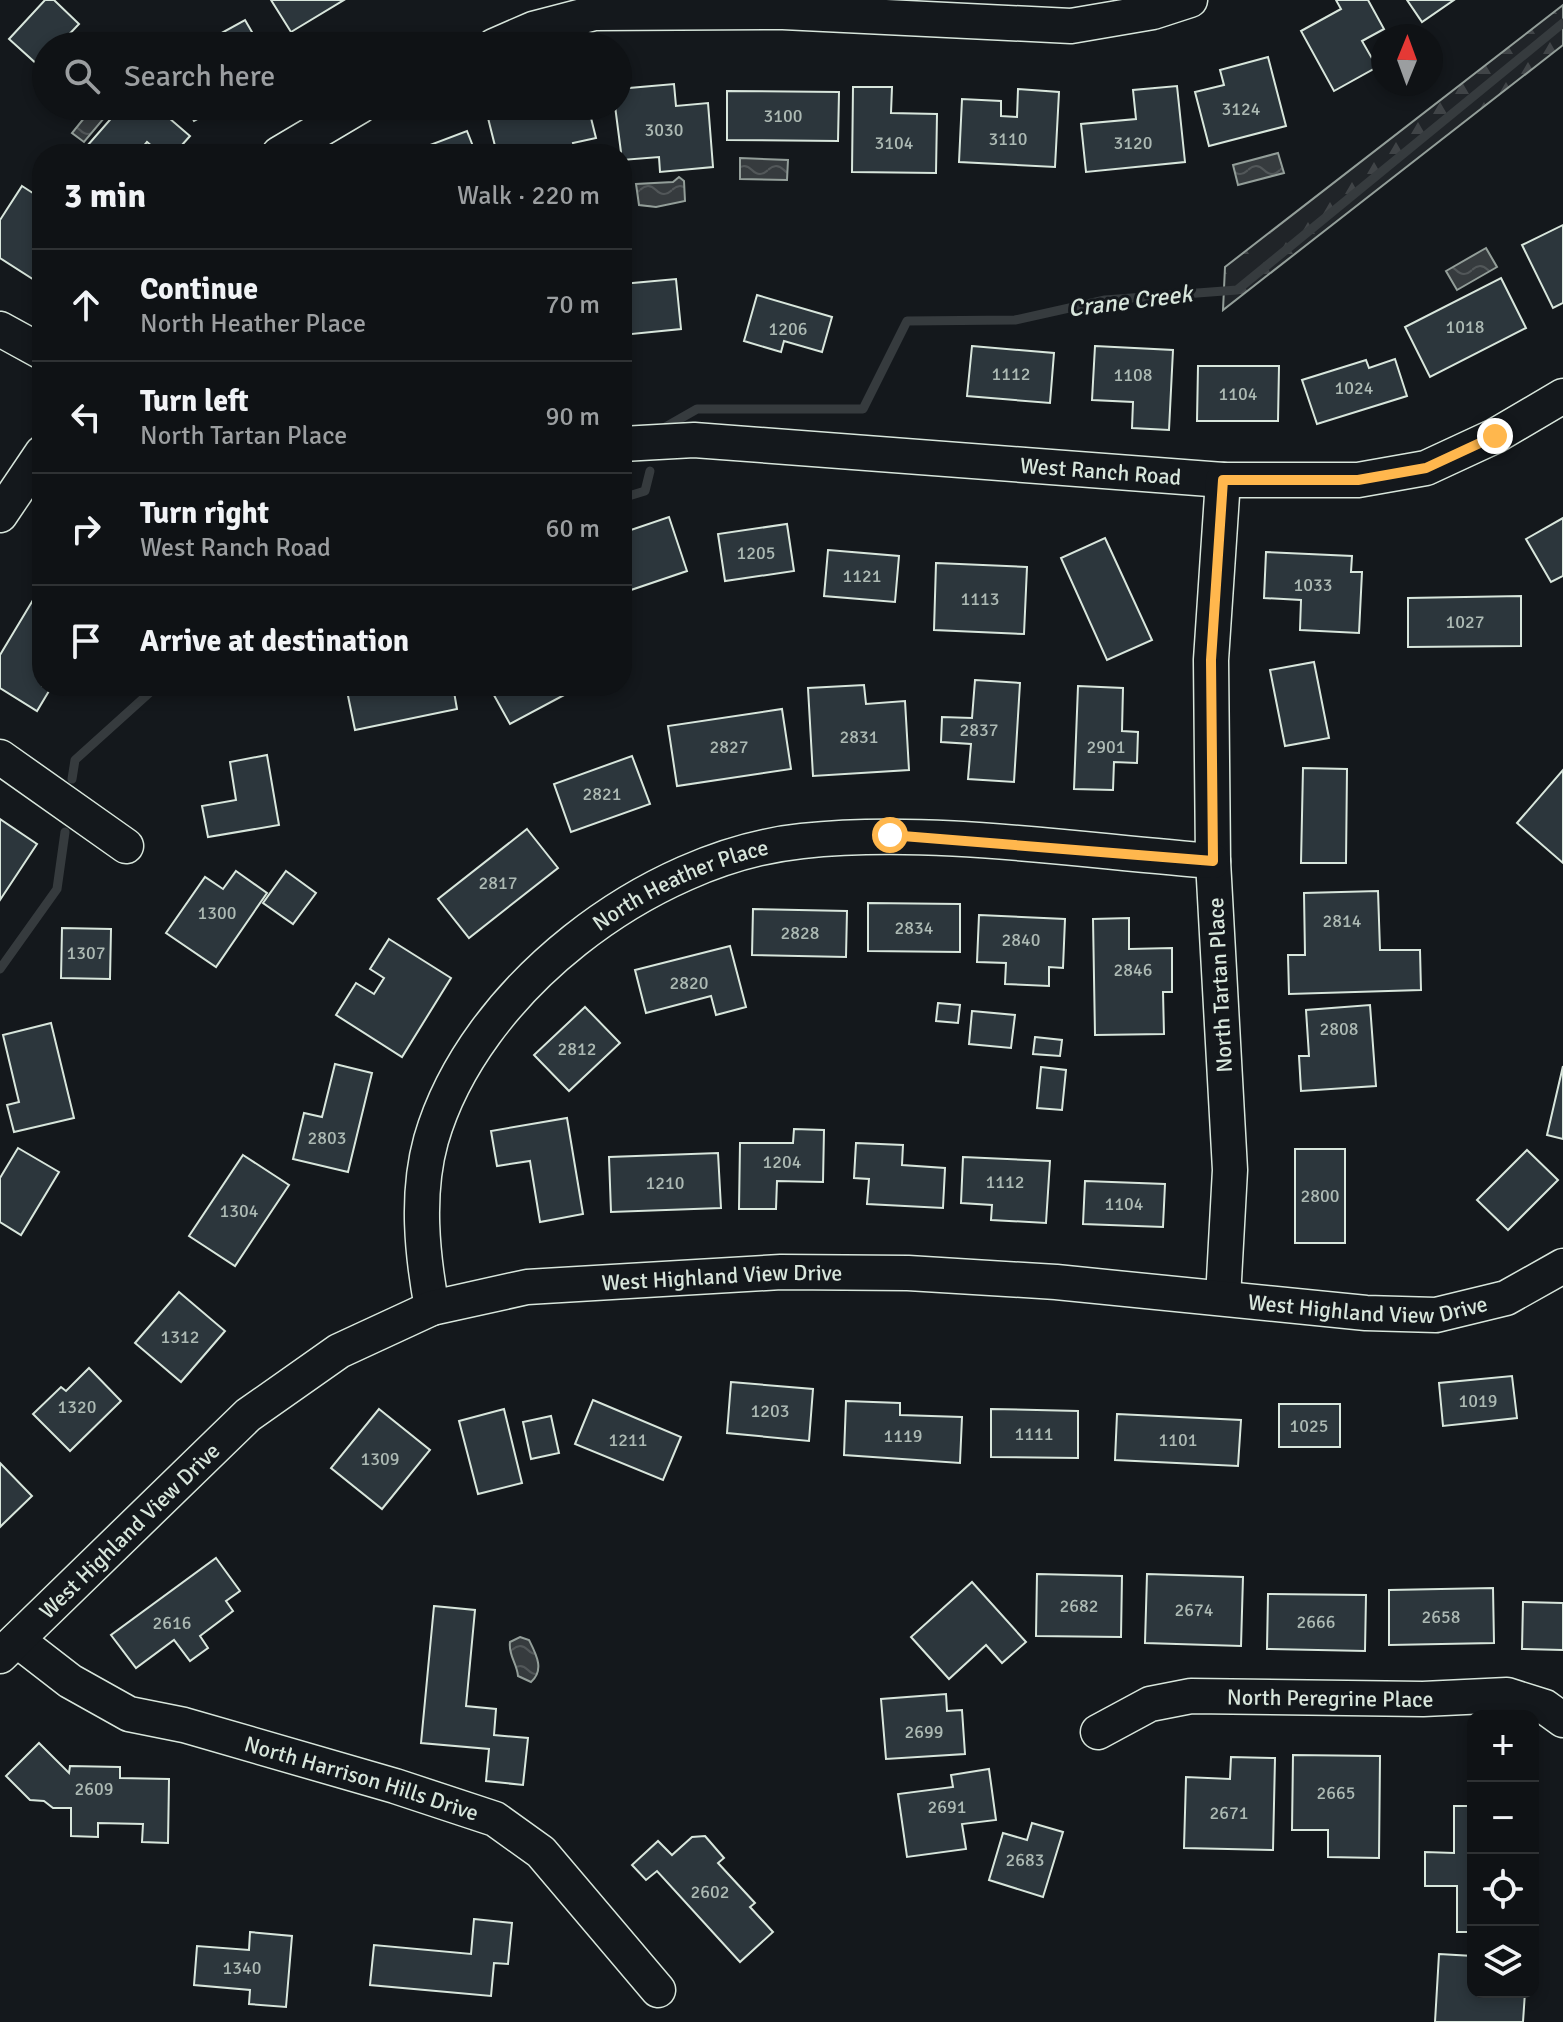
<!DOCTYPE html>
<meta charset="utf-8">
<style>
body{margin:0;font-family:Signika,sans-serif;background:#181b1e;color:#f1f3f6}
.controls{position:absolute;right:24px;bottom:24px;display:grid;overflow:hidden;border-radius:16px;box-shadow:0 4px 12px #0003}
.controls button{width:72px;height:72px;display:grid;place-items:center;padding:0;border:0;border-bottom:2px solid #2f3234;background:#0f1215;color:#f1f3f6;font:40px sans-serif}
.compass{position:absolute;left:1371px;top:24px;width:72px;height:72px;border-radius:50%;background:#0f1215;box-shadow:0 4px 12px #0003;rotate:1deg}
.stop{position:absolute;width:24px;height:24px;margin:-18px;border:6px solid #ffb74d;border-radius:50%;background:#fff}
.stop.end{background:#ffb74d;border-color:#fff;box-shadow:0 2px 8px #0008}
.list{margin:0;padding:0;list-style:none}
h2{display:flex;justify-content:space-between;align-items:center;height:104px;margin:0;padding:0 32px;font-size:34px}
h2 small{font-size:26px;font-weight:400;color:#9b9ea0}
.list li{display:grid;grid-template-columns:52px 1fr auto;gap:24px;align-items:center;box-sizing:border-box;height:112px;padding:0 32px;border-top:2px solid #2f3234}
.list b{display:block;font-size:30px;white-space:nowrap}
.list p{margin:0;font-size:26px;white-space:nowrap;color:#9b9ea0}
.list em{font-size:26px;font-style:normal;color:#9b9ea0}
.icon{flex:none;width:44px;height:44px;fill:none;stroke:currentColor;stroke-width:2;stroke-linecap:round;stroke-linejoin:round}
.map{position:relative;flex:none;width:1563px;height:2022px;overflow:hidden}
.search{position:absolute;background:#0f1215;box-shadow:0 4px 12px #0003;left:32px;top:32px;width:600px;height:88px;display:flex;align-items:center;gap:20px;box-sizing:border-box;padding:0 28px;border-radius:44px;color:#9b9ea0;font-size:30px}
.panel{position:absolute;background:#0f1215;box-shadow:0 4px 12px #0003;left:32px;top:144px;width:600px;height:552px;border-radius:32px}
.map>svg:first-child{display:block}
.forest{fill:url(#forest-firs);stroke:#939e99;stroke-width:2}
.water{fill:url(#water-waves);stroke:#939e99;stroke-width:2}
.lines{fill:none;stroke-linecap:round;stroke-linejoin:round}
.stream{stroke:#363b3e;stroke-width:9}
.building{fill:#2c363c;stroke:#d8e6dc;stroke-width:2}
.minor-casing{stroke:#d8e6dc;stroke-width:37}
.minor{stroke:#14181c;stroke-width:34}
.route{stroke:#ffb74d;stroke-width:10}
.labels{text-anchor:middle;dominant-baseline:central;stroke-width:6;stroke-linejoin:round;paint-order:stroke}
.number-label{font-size:18px;fill:#adbab4}
.street-label{font-size:22px;fill:#d8e6dc;stroke:#14181c}
.water-label{font-size:24px;font-style:italic;fill:#d8e6dc;stroke:#14181c}
</style>
<div class="map">
<svg width="1563" height="2022" viewBox="0 0 1563 2022">
<defs>
<pattern id="forest-firs" width="22" height="20" patternUnits="userSpaceOnUse" patternTransform="scale(2)"><rect width="22" height="20" fill="#202428"/><path d="M5 1l3.5 6h-7zM16 11l3.5 6h-7z" fill="#404447"/></pattern>
<pattern id="water-waves" width="16" height="10" patternUnits="userSpaceOnUse" patternTransform="scale(2)"><rect width="16" height="10" fill="#363b3e"/><path d="M0 5q4-4 8 0t8 0" fill="none" stroke="#525759"/></pattern>
</defs>
<rect width="100%" height="100%" fill="#14181c"/>
<!-- forest -->
<path class="forest" d="M1563,5V45L1223,310L1225,267Z"/>
<!-- water -->
<g class="water">
<path d="M93,107L105,117L84,142L72,133Z"/>
<path d="M1278,153L1284,173L1238,185L1233,165Z"/>
<path d="M740,158L788,160L787,180L740,179Z"/>
<path d="M679,177L684,181L685,201L656,207L639,205L636,184L673,182Z"/>
<path d="M1486,248L1497,267L1457,290L1446,271Z"/>
<path d="M520,1637L529,1640C536,1654 545,1670 531,1682L518,1676C517,1663 508,1655 510,1642Z"/>
</g>
<g class="lines">
<!-- stream -->
<g class="stream">
<path d="M662,429L697,409H863L907,321L1015,320L1105,300L1237,290L1563,23"/>
<path d="M622,498L645,491L650,471"/>
<path d="M72,779L75,760L157,686"/>
<path d="M0,969L57,889L65,832"/>
</g>
</g>
<!-- building -->
<g class="building">
<path d="M45,0H54L79,24L58,46H46V59L39,66L9,39Z"/>
<path d="M271,0H344L291,32Z"/>
<path d="M1336,0H1368L1384,29L1362,41L1377,67L1334,91L1301,31L1341,9Z"/>
<path d="M1407,0H1454L1422,22Z"/>
<path d="M245,20L260,46H198Z"/>
<path d="M1268,57L1286,126L1209,146L1195,92L1224,85L1220,70Z"/>
<path d="M674,84L676,106L708,103L713,167L660,172L659,157L622,160L615,106H618V89Z"/>
<path d="M1177,86L1185,162L1086,172L1081,124L1136,119L1133,90Z"/>
<path d="M853,87H892L891,113L937,114L936,173L852,172Z"/>
<path d="M1018,89L1059,92L1055,167L959,162L962,99L1001,101V116L1017,117Z"/>
<path d="M727,91L839,92L838,141L727,140Z"/>
<path d="M122,106H155L190,136L174,154H161L147,142L137,154H80Z"/>
<path d="M186,106H222L194,121Z"/>
<path d="M535,106H588L596,138L573,143L576,154H497L488,118Z"/>
<path d="M467,131L476,154H434L430,145Z"/>
<path d="M22,186L42,199V224L38,229L42,232V285L0,258V220Z"/>
<path d="M1563,225V303L1553,308L1522,245Z"/>
<path d="M1501,278L1526,328L1430,377L1405,327Z"/>
<path d="M676,279L681,329L622,335V284Z"/>
<path d="M757,295L832,317L822,352L784,341L781,352L744,341Z"/>
<path d="M972,346L1054,353L1050,403L967,396Z"/>
<path d="M1095,346L1173,350L1169,430L1132,428L1133,402L1092,400Z"/>
<path d="M1395,359L1407,396L1317,424L1302,380L1366,360L1369,368Z"/>
<path d="M1198,366H1279L1278,421H1197Z"/>
<path d="M669,517L687,571L622,593V533Z"/>
<path d="M1563,518V576L1551,582L1526,539Z"/>
<path d="M787,524L794,571L725,581L718,534Z"/>
<path d="M1105,538L1152,640L1107,660L1061,558Z"/>
<path d="M828,550L899,556L895,602L824,596Z"/>
<path d="M1266,552L1352,556L1351,572H1362L1359,633L1300,630L1301,600L1264,598Z"/>
<path d="M936,563L1027,567L1024,634L934,630Z"/>
<path d="M42,585V686H52L37,711L0,688V655Z"/>
<path d="M1521,596V646L1408,647V598Z"/>
<path d="M1314,662L1329,738L1285,746L1270,670Z"/>
<path d="M975,680L1020,683L1014,782L968,779L971,744L941,742L942,717L972,718Z"/>
<path d="M864,685L866,704L905,701L909,770L813,776L808,688Z"/>
<path d="M346,686H453L457,709L355,730Z"/>
<path d="M493,686H581L510,724L490,688Z"/>
<path d="M1078,686L1123,688L1122,731L1138,732L1137,763L1114,762L1113,790L1074,789Z"/>
<path d="M782,709L791,769L677,786L668,726Z"/>
<path d="M267,755L279,825L208,837L202,806L236,800L230,762Z"/>
<path d="M632,756L650,804L571,832L554,784Z"/>
<path d="M1303,768L1347,769L1346,863H1301Z"/>
<path d="M1563,770V863L1517,823Z"/>
<path d="M0,819L37,844L0,900Z"/>
<path d="M527,829L558,868L469,938L438,899Z"/>
<path d="M236,871L267,893L216,967L166,933L205,877L223,889Z"/>
<path d="M286,871L316,893L293,924L263,903Z"/>
<path d="M1378,891L1380,950H1420L1421,990L1289,994L1288,955H1305L1304,893Z"/>
<path d="M868,903L960,904V952L868,951Z"/>
<path d="M753,909L847,911L846,957L752,955Z"/>
<path d="M979,915L1065,919L1063,968L1049,967V986L1005,984L1006,963L977,962Z"/>
<path d="M1129,918V949L1172,948V992H1163L1164,1034L1095,1035L1093,919Z"/>
<path d="M62,928L111,929L110,979L61,978Z"/>
<path d="M389,939L451,978L402,1057L336,1015L356,983L374,994L384,978L370,969Z"/>
<path d="M730,946L746,1007L716,1015L711,996L646,1013L635,970Z"/>
<path d="M938,1003L960,1005L958,1023L936,1021Z"/>
<path d="M1370,1005L1376,1086L1301,1091L1299,1056H1309L1306,1010Z"/>
<path d="M585,1007L620,1043L569,1091L534,1055Z"/>
<path d="M972,1011L1015,1015L1011,1048L969,1044Z"/>
<path d="M51,1023L74,1118L14,1132L7,1105L19,1102L3,1035Z"/>
<path d="M1035,1037L1062,1040L1060,1056L1033,1054Z"/>
<path d="M335,1064L372,1073L348,1172L293,1159L304,1113L322,1117Z"/>
<path d="M1563,1066V1139L1547,1135Z"/>
<path d="M1041,1067L1066,1070L1062,1110L1037,1108Z"/>
<path d="M567,1118L583,1214L540,1222L530,1161L497,1166L491,1131Z"/>
<path d="M794,1129L824,1130L823,1182L777,1181L776,1209H739L740,1143H793Z"/>
<path d="M856,1143L903,1145L902,1165L945,1168L943,1208L867,1204L869,1179L854,1178Z"/>
<path d="M18,1148L59,1172L21,1235L0,1222V1178Z"/>
<rect x="1295" y="1149" width="50" height="94"/>
<path d="M1527,1150L1558,1180L1508,1230L1477,1200Z"/>
<path d="M718,1153L721,1208L611,1212L609,1157Z"/>
<path d="M243,1155L289,1185L235,1266L189,1236Z"/>
<path d="M963,1157L1050,1161L1046,1223L991,1220L992,1205L961,1203Z"/>
<path d="M1085,1181L1165,1184L1163,1227L1083,1224Z"/>
<path d="M179,1292L225,1331L181,1382L135,1343Z"/>
<path d="M89,1368L121,1401L70,1451L33,1414L61,1387L66,1391Z"/>
<path d="M1512,1376L1517,1418L1443,1426L1439,1383Z"/>
<path d="M731,1382L813,1389L809,1441L727,1433Z"/>
<path d="M593,1400L681,1437L663,1480L575,1444Z"/>
<path d="M846,1401L900,1403V1415L962,1417L960,1463L844,1455Z"/>
<rect x="1279" y="1404" width="61" height="43"/>
<path d="M379,1409L430,1450L382,1509L331,1468Z"/>
<path d="M504,1409L522,1483L478,1494L459,1421Z"/>
<path d="M991,1409L1078,1411V1458L991,1457Z"/>
<path d="M1117,1414L1241,1420L1238,1466L1115,1460Z"/>
<path d="M551,1416L559,1453L531,1459L523,1422Z"/>
<path d="M0,1463L32,1496L0,1527Z"/>
<path d="M216,1558L240,1591L226,1601L233,1611L200,1636L208,1648L190,1661L174,1640L136,1668L111,1635Z"/>
<path d="M1037,1574L1122,1576L1121,1637L1036,1636Z"/>
<path d="M1147,1574L1243,1577L1241,1646L1145,1643Z"/>
<path d="M972,1582L1026,1642L1002,1663L986,1645L949,1679L911,1637Z"/>
<path d="M1493,1588L1494,1643L1389,1645V1590Z"/>
<path d="M1268,1594L1366,1595L1365,1651L1267,1649Z"/>
<path d="M1523,1602L1563,1603V1650L1522,1649Z"/>
<path d="M434,1606L475,1610L466,1706L496,1709L494,1735L528,1738L523,1785L486,1781L489,1749L421,1743Z"/>
<path d="M946,1694L947,1711L962,1710L965,1754L886,1759L881,1699Z"/>
<path d="M39,1743L69,1773L70,1766L120,1767V1778L169,1779L168,1843L142,1842L143,1824L98,1823V1837L71,1836V1808H53L44,1801L30,1800L6,1776Z"/>
<path d="M1293,1755L1380,1756L1379,1858L1328,1857V1830H1292Z"/>
<path d="M1231,1757L1275,1758L1273,1850L1184,1848L1186,1777L1230,1779Z"/>
<path d="M989,1769L996,1820L962,1824L966,1849L907,1857L898,1794L953,1787L951,1775Z"/>
<path d="M1454,1806H1473V1932H1457V1886H1425V1852L1454,1853Z"/>
<path d="M1032,1823L1063,1832L1043,1897L989,1880L1003,1833L1027,1840Z"/>
<path d="M705,1836L724,1858L718,1863L755,1903L750,1907L773,1932L740,1962L657,1871L646,1880L632,1865L658,1841L672,1855L692,1837Z"/>
<path d="M474,1919L512,1923L508,1964L494,1963L491,1996L370,1985L374,1945L471,1954Z"/>
<path d="M250,1932L292,1936L286,2007L249,2004L250,1990L194,1985L197,1946L249,1950Z"/>
<path d="M1439,1954L1473,1956V1992H1525L1523,2022H1435Z"/>
</g>
<g class="lines">
<defs>
<g id="minor">
<path d="M494,46L533,29L594,13L783,12L1071,26L1153,12L1190,0"/>
<path d="M279,154L360,106"/>
<path d="M0,329L42,352"/>
<path id="s1" d="M622,444L694,440L1223,480H1358L1426,468L1495,436L1563,396"/>
<path d="M0,515L42,453"/>
<path d="M0,757L126,846"/>
<path d="M1223,1298L1230,1170L1213,861L1211,660L1223,480"/>
<path id="s2" d="M432,1308C422,1254 416,1194 431,1140C474,990 648,857 802,841C932,827 1081,851 1213,861"/>
<path id="s3" d="M17,1640L70,1681L129,1714L184,1725L395,1786L495,1819L541,1852L658,1990"/>
<path id="s4" d="M0,1656L248,1415L339,1351L432,1308L527,1287L781,1272L908,1273L1056,1282L1366,1313L1436,1315L1506,1298L1563,1266"/>
<path id="s5" d="M1098,1732L1150,1704L1191,1696L1423,1699L1507,1695L1545,1707L1563,1720"/>
</g>
</defs>
<!-- minor casing -->
<use href="#minor" class="minor-casing"/>
<!-- minor -->
<use href="#minor" class="minor"/>
</g>
<g class="lines">
<!-- route -->
<path class="route" d="M890,835L1213,861L1211,660L1223,480H1358L1426,468L1495,436"/>
</g>
<g class="labels">
<!-- number labels -->
<g class="number-label">
<text x="1241" y="109">3124</text>
<text x="783" y="116">3100</text>
<text x="664" y="130">3030</text>
<text x="1008" y="139">3110</text>
<text x="894" y="143">3104</text>
<text x="1133" y="143">3120</text>
<text x="1465" y="327">1018</text>
<text x="788" y="329">1206</text>
<text x="1011" y="374">1112</text>
<text x="1133" y="375">1108</text>
<text x="1354" y="388">1024</text>
<text x="1238" y="394">1104</text>
<text x="756" y="553">1205</text>
<text x="862" y="576">1121</text>
<text x="1313" y="585">1033</text>
<text x="980" y="599">1113</text>
<text x="1465" y="622">1027</text>
<text x="979" y="730">2837</text>
<text x="859" y="737">2831</text>
<text x="729" y="747">2827</text>
<text x="1106" y="747">2901</text>
<text x="602" y="794">2821</text>
<text x="498" y="883">2817</text>
<text x="217" y="913">1300</text>
<text x="1342" y="921">2814</text>
<text x="914" y="928">2834</text>
<text x="800" y="933">2828</text>
<text x="1021" y="940">2840</text>
<text x="86" y="953">1307</text>
<text x="1133" y="970">2846</text>
<text x="689" y="983">2820</text>
<text x="1339" y="1029">2808</text>
<text x="577" y="1049">2812</text>
<text x="327" y="1138">2803</text>
<text x="782" y="1162">1204</text>
<text x="1005" y="1182">1112</text>
<text x="665" y="1183">1210</text>
<text x="1320" y="1196">2800</text>
<text x="1124" y="1204">1104</text>
<text x="239" y="1211">1304</text>
<text x="180" y="1337">1312</text>
<text x="1478" y="1401">1019</text>
<text x="77" y="1407">1320</text>
<text x="770" y="1411">1203</text>
<text x="1309" y="1426">1025</text>
<text x="1034" y="1434">1111</text>
<text x="903" y="1436">1119</text>
<text x="628" y="1440">1211</text>
<text x="1178" y="1440">1101</text>
<text x="380" y="1459">1309</text>
<text x="1079" y="1606">2682</text>
<text x="1194" y="1610">2674</text>
<text x="1441" y="1617">2658</text>
<text x="1316" y="1622">2666</text>
<text x="172" y="1623">2616</text>
<text x="924" y="1732">2699</text>
<text x="94" y="1789">2609</text>
<text x="1336" y="1793">2665</text>
<text x="947" y="1807">2691</text>
<text x="1229" y="1813">2671</text>
<text x="1025" y="1860">2683</text>
<text x="710" y="1892">2602</text>
<text x="242" y="1968">1340</text>
</g>
<!-- street labels -->
<g class="street-label">
<text stroke="none"><textPath href="#s1" startOffset="480">West Ranch Road</textPath></text>
<text stroke="none"><textPath href="#s2" startOffset="540">North Heather Place</textPath></text>
<text transform="translate(1220 985) rotate(-93)">North Tartan Place</text>
<text stroke="none"><textPath href="#s4" startOffset="852">West Highland View Drive</textPath></text>
<text stroke="none"><textPath href="#s4" startOffset="1500">West Highland View Drive</textPath></text>
<text stroke="none"><textPath href="#s4" startOffset="180">West Highland View Drive</textPath></text>
<text stroke="none"><textPath href="#s5" startOffset="240">North Peregrine Place</textPath></text>
<text stroke="none"><textPath href="#s3" startOffset="376">North Harrison Hills Drive</textPath></text>
</g>
<!-- water labels -->
<g class="water-label">
<text transform="translate(1130 301) rotate(-7)">Crane Creek</text>
</g>
</g>
</svg>
<div class="controls">
<button>+</button>
<button>−</button>
<button><svg class="icon" aria-label="locate" viewBox="0 0 24 24"><circle cx="12" cy="12" r="6"/><path d="M12 2v4M12 18v4M2 12h4M18 12h4"/></svg></button>
<button><svg class="icon" aria-label="layers" viewBox="0 0 24 24"><path d="M12 4l9 5-9 5-9-5zM3 14l9 5 9-5"/></svg></button>
</div>
<svg class="compass" viewBox="-18 -18 36 36"><path d="M0-13l5 13h-10z" fill="#e53935"/><path d="M0 13l5-13h-10z" fill="#9b9ea0"/></svg>
<div class="stop" style="left:890px;top:835px"></div>
<div class="stop end" style="left:1495px;top:436px"></div>
<div class="search"><svg class="icon" aria-label="search" viewBox="0 0 24 24"><circle cx="10" cy="10" r="6"/><path d="M15 15l6 6"/></svg>Search here</div>
<section class="panel">
<h2>3 min<small>Walk · 220 m</small></h2>
<ul class="list">
<li><svg class="icon" aria-label="ahead" viewBox="0 0 24 24"><path d="M12 20V5M6 11l6-6 6 6"/></svg><div><b>Continue</b><p>North Heather Place</p></div><em>70 m</em></li>
<li><svg class="icon" aria-label="left" viewBox="0 0 24 24"><path d="M17 20v-9H6M10 6l-5 5 5 5"/></svg><div><b>Turn left</b><p>North Tartan Place</p></div><em>90 m</em></li>
<li><svg class="icon" aria-label="right" viewBox="0 0 24 24"><path d="M7 20v-9h11M14 6l5 5-5 5"/></svg><div><b>Turn right</b><p>West Ranch Road</p></div><em>60 m</em></li>
<li><svg class="icon" aria-label="arrive" viewBox="0 0 24 24"><path d="M6 21V4h12l-3 4 3 4H6"/></svg><div><b>Arrive at destination</b></div></li>
</ul>
</section>
</div>
